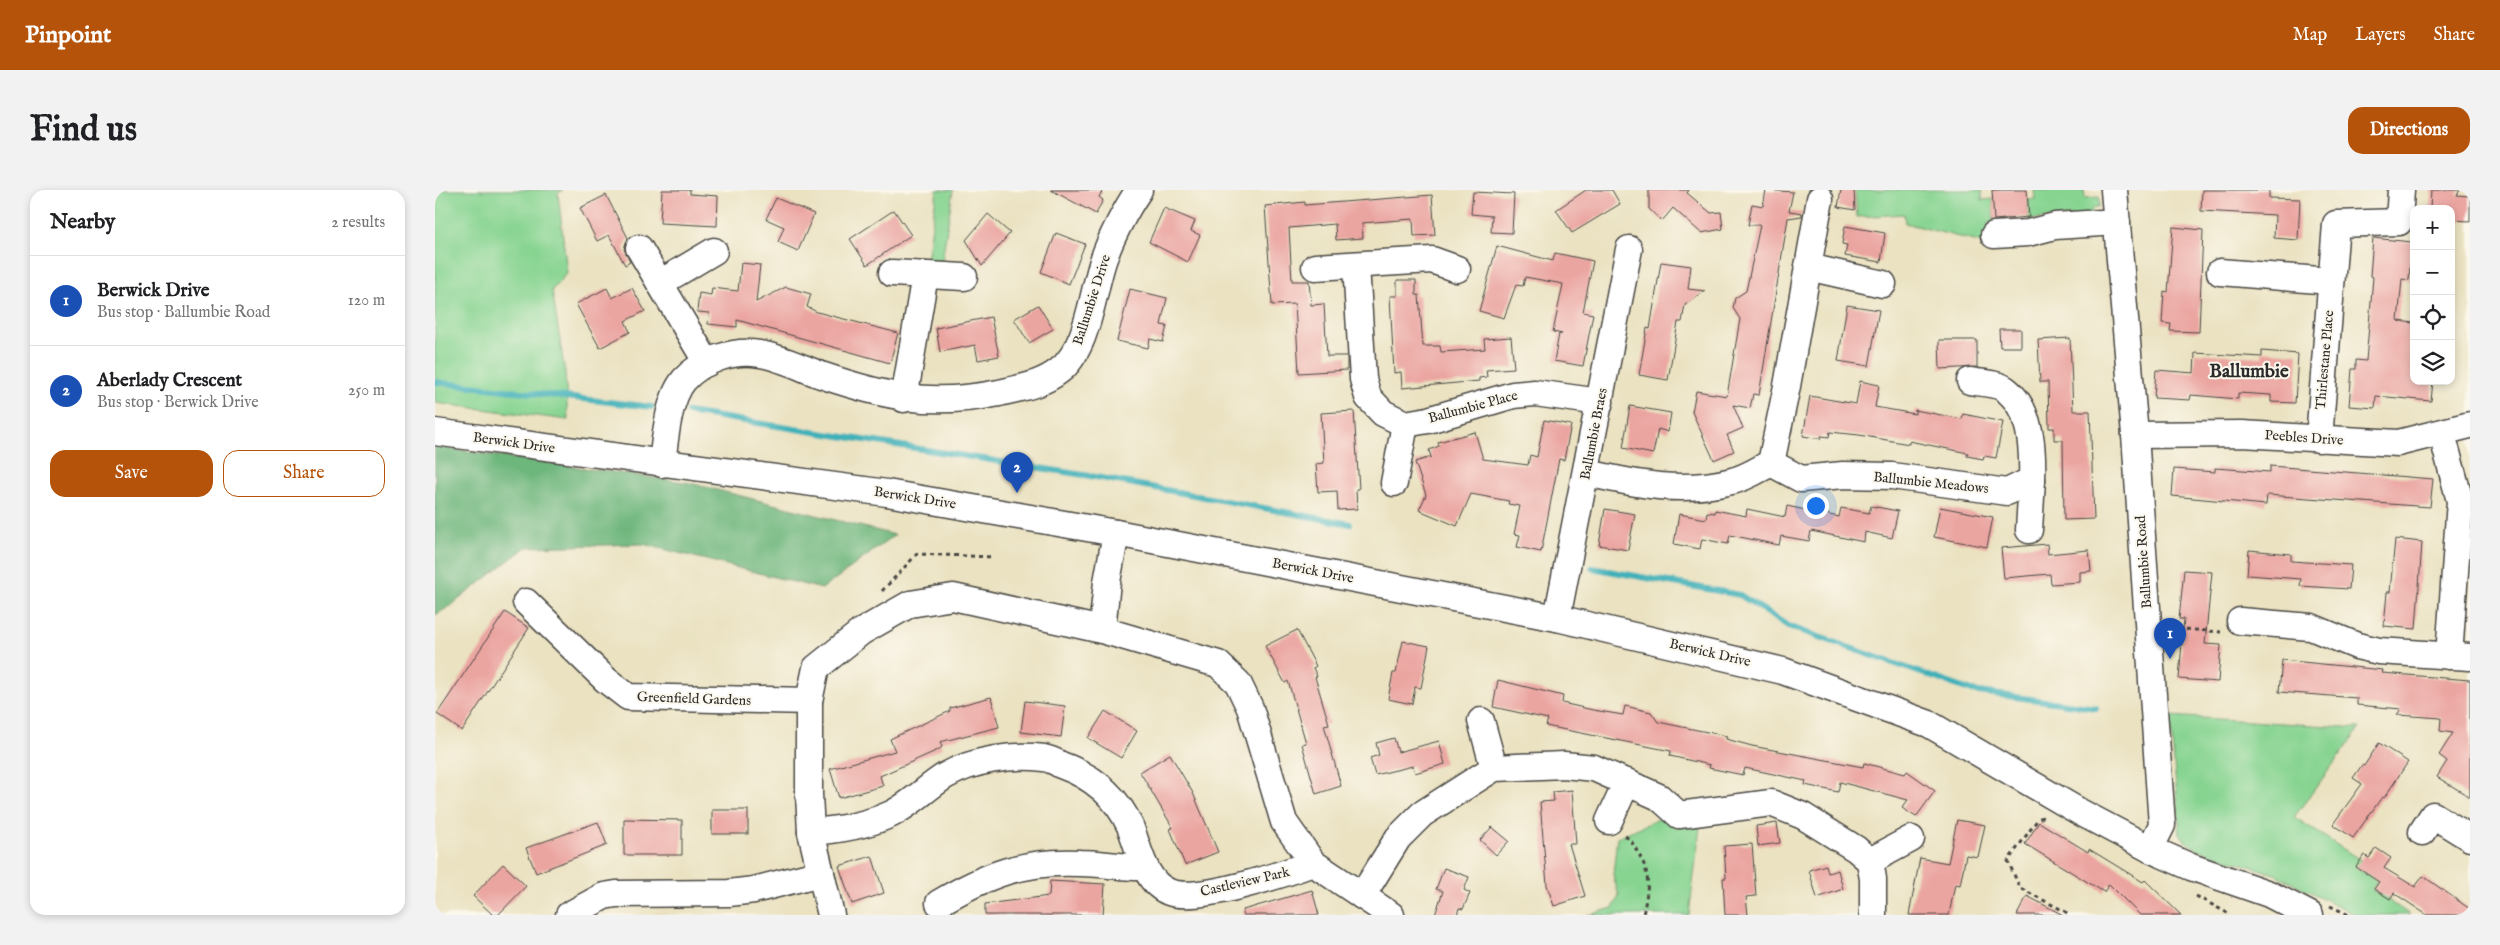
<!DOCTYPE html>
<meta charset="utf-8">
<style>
body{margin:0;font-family:"IM FELL English",serif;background:#f2f2f2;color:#202124}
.controls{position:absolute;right:15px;top:15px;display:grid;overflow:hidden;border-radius:10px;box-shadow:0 2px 8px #0003}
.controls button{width:45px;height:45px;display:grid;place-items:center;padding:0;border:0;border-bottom:1px solid #e0e0e0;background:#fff;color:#202124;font:25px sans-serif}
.you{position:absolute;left:1380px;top:315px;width:18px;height:18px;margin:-12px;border:4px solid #fff;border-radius:50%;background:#1a73e8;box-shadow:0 0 0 8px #1a73e833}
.badge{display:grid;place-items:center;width:32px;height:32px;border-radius:50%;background:#b45309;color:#fff;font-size:16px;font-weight:700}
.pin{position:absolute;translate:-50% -41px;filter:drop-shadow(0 1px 2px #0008)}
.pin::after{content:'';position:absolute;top:26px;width:18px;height:15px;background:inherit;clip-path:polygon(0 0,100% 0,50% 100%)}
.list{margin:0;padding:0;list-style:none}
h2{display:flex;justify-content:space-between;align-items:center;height:65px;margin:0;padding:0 20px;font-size:21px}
h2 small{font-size:16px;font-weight:400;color:#757577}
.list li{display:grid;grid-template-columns:32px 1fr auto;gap:15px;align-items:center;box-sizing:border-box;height:90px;padding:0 20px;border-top:1px solid #e0e0e0}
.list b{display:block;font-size:19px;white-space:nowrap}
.list p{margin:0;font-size:16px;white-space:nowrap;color:#757577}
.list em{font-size:16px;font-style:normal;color:#757577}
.actions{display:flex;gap:10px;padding:15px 20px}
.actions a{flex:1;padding:11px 0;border:1px solid #b45309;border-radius:15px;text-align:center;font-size:18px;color:#b45309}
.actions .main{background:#b45309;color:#fff}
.icon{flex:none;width:28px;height:28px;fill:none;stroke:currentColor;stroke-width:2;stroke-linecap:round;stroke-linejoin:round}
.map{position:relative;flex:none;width:2035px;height:725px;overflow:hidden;border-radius:15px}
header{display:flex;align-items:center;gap:30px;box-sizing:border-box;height:70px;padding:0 25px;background:#b45309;color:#fff}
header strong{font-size:24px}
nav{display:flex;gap:28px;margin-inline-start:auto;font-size:18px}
.intro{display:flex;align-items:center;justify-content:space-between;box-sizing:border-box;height:120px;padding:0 30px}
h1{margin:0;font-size:35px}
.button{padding:12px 22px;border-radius:15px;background:#b45309;color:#fff;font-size:18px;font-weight:700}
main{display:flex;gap:30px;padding:0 30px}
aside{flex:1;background:#fff;border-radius:15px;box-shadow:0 2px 8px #0003}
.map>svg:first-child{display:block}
.green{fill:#87d491;stroke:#59805e}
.forest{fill:#6db67b;stroke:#4c7053}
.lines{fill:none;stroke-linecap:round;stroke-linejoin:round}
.stream{stroke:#41b1b9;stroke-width:6}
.building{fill:#eba5a1}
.minor-casing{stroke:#484642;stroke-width:29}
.path{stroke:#484642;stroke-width:3;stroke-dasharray:4 4;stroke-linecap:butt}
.minor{stroke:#fff;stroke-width:26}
.labels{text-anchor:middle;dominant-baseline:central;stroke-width:4;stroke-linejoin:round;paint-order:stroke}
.street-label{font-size:14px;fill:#2b2b2b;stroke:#fbf7ec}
.district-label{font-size:19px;font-weight:bold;fill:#2b2b2b;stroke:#fbf7ec}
</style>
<header>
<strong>Pinpoint</strong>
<nav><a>Map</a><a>Layers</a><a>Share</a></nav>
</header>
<div class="intro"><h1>Find us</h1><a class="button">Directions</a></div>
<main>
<aside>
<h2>Nearby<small>2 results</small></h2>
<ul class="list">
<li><span class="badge" style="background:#1a4fb4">1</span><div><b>Berwick Drive</b><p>Bus stop · Ballumbie Road</p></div><em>120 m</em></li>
<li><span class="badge" style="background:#1a4fb4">2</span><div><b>Aberlady Crescent</b><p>Bus stop · Berwick Drive</p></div><em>250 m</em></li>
</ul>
<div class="actions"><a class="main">Save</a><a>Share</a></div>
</aside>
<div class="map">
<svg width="2035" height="725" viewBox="0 0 2035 725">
<rect width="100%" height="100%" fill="#fbf7ec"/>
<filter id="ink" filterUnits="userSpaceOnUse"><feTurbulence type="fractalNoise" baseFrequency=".02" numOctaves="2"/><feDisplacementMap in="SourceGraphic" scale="10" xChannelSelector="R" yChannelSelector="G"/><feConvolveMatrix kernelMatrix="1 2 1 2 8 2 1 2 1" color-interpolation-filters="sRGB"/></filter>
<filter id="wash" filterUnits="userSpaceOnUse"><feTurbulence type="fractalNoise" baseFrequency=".0096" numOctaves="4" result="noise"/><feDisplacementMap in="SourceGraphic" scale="20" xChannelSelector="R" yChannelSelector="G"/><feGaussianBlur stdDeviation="1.12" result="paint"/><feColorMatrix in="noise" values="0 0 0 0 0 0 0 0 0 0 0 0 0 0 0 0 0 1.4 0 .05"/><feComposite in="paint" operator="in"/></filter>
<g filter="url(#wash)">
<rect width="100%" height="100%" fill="#eae2c1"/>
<!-- green -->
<g class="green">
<path d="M0,0H128L123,3L132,83L117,100L130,183L133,230L0,213Z"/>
<path d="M502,0H518L507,71L492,70Z"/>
<path d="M1420,0H1547V10L1558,9L1559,33H1553L1554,53H1547L1470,33L1469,24L1422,27Z"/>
<path d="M1599,0H1649L1650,8L1664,7V16L1657,19V25L1594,30L1593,10L1600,9Z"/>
<path d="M1735,526L1925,538L1859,627L1947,684L1937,699L1975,725H1921L1842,685L1762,659L1751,652L1745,643Z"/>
<path d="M1229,627L1240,637H1265L1254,725H1153L1178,718L1184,706L1178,685L1182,647Z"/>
</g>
<!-- forest -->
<path class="forest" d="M0,257L255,293L460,345L387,399L208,354L91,357L14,417L0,425Z"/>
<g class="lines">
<!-- stream -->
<g class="stream">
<path d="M0,192L217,217"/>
<path d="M253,222L661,287L915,334"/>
<path d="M1157,378L1305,405L1353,436L1537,501L1661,518"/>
</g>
</g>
<g id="blocks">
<!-- building -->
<g class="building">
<path d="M227,0H255V4L283,6L282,36L225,33Z"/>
<path d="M616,0H668L664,7L668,10L661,24Z"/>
<path d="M1151,0H1177L1185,14L1137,43L1121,20Z"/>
<path d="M1214,0H1254L1252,3L1276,23L1286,22L1288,39L1266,43L1238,18L1227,31L1214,19Z"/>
<path d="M1331,0L1358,2L1354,21L1367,23V26L1353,28L1324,205L1318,204L1315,218L1298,215L1308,238L1292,245L1299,261L1279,270L1257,222L1261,201L1292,206L1305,129L1298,118L1300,108L1311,101L1325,35H1313L1317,14L1328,16Z"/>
<path d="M1406,0H1419L1420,20L1403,17Z"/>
<path d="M1557,0H1592L1594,27L1559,30Z"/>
<path d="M1767,0H1834V8L1865,9L1863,50L1839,48L1840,25L1766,21Z"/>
<path d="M1996,0H2025L2022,5L2035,6V31L2016,30V16L2015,19H1995Z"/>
<path d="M1038,2L1079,4L1077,43L1056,42L1057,26L1036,24Z"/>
<path d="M171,5L193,48L189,59L195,72L190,75L174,45L162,51L145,18Z"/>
<path d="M997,5L1000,45L979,46L978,29L927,33L928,48L901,50L900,34L854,38L857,91H874L876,115L889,114L892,166H912V180L864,183L860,114L837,115L830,16L870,12V15Z"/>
<path d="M341,8L379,24L363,61L343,52L349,37L331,29Z"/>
<path d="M729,18L760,31L756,41L765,45L753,72L714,52Z"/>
<path d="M459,20L476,45L432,75L415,49Z"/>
<path d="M553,24L575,43L547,76L531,50Z"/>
<path d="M1410,36L1450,43L1446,72L1410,66L1412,55L1407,54Z"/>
<path d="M1738,37L1768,40L1764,142L1735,141L1736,134L1727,133L1729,101L1733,102Z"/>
<path d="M621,43L650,54L634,94L606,82Z"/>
<path d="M1938,48L1977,52L1974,90L1967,89L1963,131L1979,133V191H1998L1996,211L1941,206L1940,218L1914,216L1917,179H1921V170L1931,171L1938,87L1935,86Z"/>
<path d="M1062,56L1118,71L1120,63L1158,71L1148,122L1158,124L1148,176L1119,171L1124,144H1127L1118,142L1128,94L1090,87L1088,96L1081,95L1069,128L1044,121Z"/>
<path d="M1226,72L1256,76L1253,99L1270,101L1250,115L1247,132H1243L1233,190L1204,185L1212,138L1215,139Z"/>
<path d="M306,73L325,75L321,112L351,97L376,104L372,117L382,122L463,143L455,173L302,130V137L273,134L274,123L262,122L264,103L276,105L277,98L303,101Z"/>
<path d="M962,90H981V105H984L988,156H1005L1006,162L1050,159L1049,149L1076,147L1079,178L1051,180L1052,187L1044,188V191L967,198L966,182L959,183L955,106H962Z"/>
<path d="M172,98L177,108L197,98L210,121L190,131L195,142L165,158L141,114Z"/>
<path d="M695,99L732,108L726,135L732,136L728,152L715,149L713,158L682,151Z"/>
<path d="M603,115L618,139L594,153L579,129Z"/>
<path d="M1412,115L1444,120L1434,176L1403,171Z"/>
<path d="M556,127L564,166L543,170L540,155L505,162L501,138Z"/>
<path d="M1564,139H1586V157H1565Z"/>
<path d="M1635,148L1638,221H1655L1659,329L1629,330L1628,250H1619V238H1614L1613,192H1605L1603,150Z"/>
<path d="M1504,150H1542V177L1505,179Z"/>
<path d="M1827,161L1863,164L1860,213L1836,212V205L1803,203V209L1756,205L1755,210L1719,208L1721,180L1759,183L1760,163L1827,167Z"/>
<path d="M1425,191L1444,195L1440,217L1480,224V220L1527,229L1528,224L1568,232L1561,268L1549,266L1548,269L1532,266L1533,263L1474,251V254L1424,245L1395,242L1394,247L1386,246V249L1368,246L1375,206L1421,214Z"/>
<path d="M1195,216L1236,223L1233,242L1223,239L1218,264L1188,258Z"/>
<path d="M919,221L924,299H921L922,319L903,320L902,301L883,302L881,274L889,273L886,223Z"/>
<path d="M1109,230L1136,235L1129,270L1124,269L1106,362L1082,357L1085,345L1079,344L1085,316L1073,314L1074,311L1036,304L1022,336L984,320L991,305L980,272L996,267L994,260L1004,256L1003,252L1040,242L1048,269L1093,275L1095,265L1102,267Z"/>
<path d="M1835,276L1998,289L1995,317L1832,305L1831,315L1737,306L1739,279L1780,282V278L1835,282Z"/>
<path d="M1352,316L1404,327L1406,318L1434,323L1436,316L1463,321L1457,348L1430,342L1429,352L1376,341L1374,351L1346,346L1344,355L1295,345L1293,354L1267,349L1265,359L1239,354L1244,324L1271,329L1272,322L1280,323V320L1311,326L1312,319L1350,327Z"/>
<path d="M1505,317L1558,327L1552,357L1499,347Z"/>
<path d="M1170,319L1200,324L1193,360L1164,355Z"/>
<path d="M1960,349L1987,352L1981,439L1949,436L1952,402H1955Z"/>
<path d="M1612,354L1613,364L1654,360L1656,381L1645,382V392L1616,394L1615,384L1569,388L1566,358Z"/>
<path d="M1814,360L1856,364V371L1916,375L1914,399L1865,396L1866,389L1812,385Z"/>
<path d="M1749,380L1777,382L1770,454L1786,455L1783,492L1744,489L1749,429H1744Z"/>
<path d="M70,422L94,438L27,541L2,524Z"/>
<path d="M862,440L881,476L878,478L882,486L880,487L894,534L889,535L906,596L881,604L867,554L871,553L853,491L850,493L830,456Z"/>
<path d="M968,451L994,456L986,498L980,497L977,514L953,509L958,483H961Z"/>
<path d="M1847,470L1948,480L1947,483L2035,490V607L2002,587L2012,571L2004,565L2018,543L2005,541L2006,528L1962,525L1966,519L1922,515V508L1844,502Z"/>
<path d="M1063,490L1128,506L1127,513L1158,520L1188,525L1190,516L1216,522L1223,532L1292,546L1291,549L1317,556L1428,577L1429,573L1470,584L1472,581L1500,601L1481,627L1467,618L1473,610L1405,592L1403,602L1370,595L1371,591L1310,578L1308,585L1274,578L1275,575L1235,566L1236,561L1111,536L1113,529L1058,517Z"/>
<path d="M556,507L564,537L505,552L507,557L503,560L445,586L448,596L404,608L395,579L460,561L455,549L515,521V518Z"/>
<path d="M590,511L630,516L626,547L586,542Z"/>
<path d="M670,521L702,541L686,568L653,548Z"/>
<path d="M959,548L963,562L1004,551L1010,574L980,583L978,576L940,585L935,568L944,565L941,553Z"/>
<path d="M1944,553L1973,572L1949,608L1947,607L1918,648L1898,634L1927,594L1918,588L1927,575L1929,576Z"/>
<path d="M735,564L758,603L783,662L750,675L735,639L738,638L705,582Z"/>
<path d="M1137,600L1141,654H1134L1150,706L1119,716L1112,695L1105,612L1119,611L1118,602Z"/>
<rect x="277" y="620" width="36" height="24"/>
<path d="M189,629L247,630V665H189Z"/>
<path d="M1522,630L1550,635L1543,667L1531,665L1525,695L1520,694L1514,725H1474L1485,668L1513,673Z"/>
<path d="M163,632L172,655L101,683L91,658Z"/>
<path d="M1604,632L1653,662L1654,659L1708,692L1710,690L1746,725H1705L1674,694L1669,702L1590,654Z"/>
<path d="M1342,633L1345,653L1323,656L1321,636Z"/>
<path d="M1057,637L1074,651L1061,665L1045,650Z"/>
<path d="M1317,654L1321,706L1311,707L1313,725H1290L1288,688H1291L1289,656Z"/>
<path d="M1941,658L1956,668L1949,678L1980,697L1988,686L2035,719V725H1992L1959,703L1955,709L1939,699L1944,692L1921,677L1929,665L1934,668Z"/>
<path d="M437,666L449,703L417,714L404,676Z"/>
<path d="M68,674L91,696L63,725H58L38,706Z"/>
<path d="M1391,675L1393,683L1403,680L1408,699L1382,708L1374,680Z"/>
<path d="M1009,678L1034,687L1029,700L1035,703L1028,719L1024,718L1022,725H1000L1008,701L1001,699Z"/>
<path d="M615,691L670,694L668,725H550V714L614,706Z"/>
<path d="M877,700L884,725H808V720Z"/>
<path d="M1592,706L1628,725H1582Z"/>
</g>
</g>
</g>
<g filter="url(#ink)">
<use href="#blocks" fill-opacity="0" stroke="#484642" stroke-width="1"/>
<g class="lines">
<defs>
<g id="minor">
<path d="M1679,0L1700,245L1727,635L1715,659"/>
<path d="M1559,45L1593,43L1620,36L1682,32"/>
<path d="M204,58L272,173"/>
<path d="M921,75L928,189L933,207L948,223L970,234L993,230L1078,205L1100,203L1165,212"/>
<path d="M880,77L997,70L1022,79"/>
<path d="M1373,77L1448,94"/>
<path d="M1785,82L1896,91"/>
<path d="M457,83L529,87"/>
<path d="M225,93L279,61"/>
<path d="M469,209L490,85"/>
<path d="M0,242L452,303L681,343L1122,428L1348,481L1494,534L1645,622L1715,659L1756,677L1834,704L1875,725"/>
<path d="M2007,244L2025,311L2014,466"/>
<path d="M1700,245L1807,244L1963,253L2035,235"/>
<path d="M1884,249L1901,34L1964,32L1966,0"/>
<path d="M1336,273L1366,289L1408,285L1457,286L1572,302L1597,290C1598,260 1597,219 1570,199C1562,193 1544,193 1535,191"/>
<path d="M227,274C230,249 233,209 249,190C267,170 299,159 325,164C345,167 367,178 386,185C451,207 495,217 564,203C585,198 606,195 624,181C653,159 657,104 668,71C675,49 691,19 704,0"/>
<path d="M1152,283C1201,294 1247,304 1297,291C1311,288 1324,279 1336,273L1352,196L1385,9"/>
<path d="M959,293L970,234"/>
<path d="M1594,340L1597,290"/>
<path d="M91,412L171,490L193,507L374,511"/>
<path d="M1122,428L1194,59"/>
<path d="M1805,431L1876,437L1922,456L1944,461L2035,467"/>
<path d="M667,440L672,392L681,343"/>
<path d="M1046,531L1059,578"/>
<path d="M1174,631L1192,592"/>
<path d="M376,642C403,640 429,636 454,625C474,616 491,598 510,586C538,570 576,564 609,568C615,569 621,572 626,575C657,586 681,605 695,636C704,658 709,692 734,702C762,713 849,684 878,673"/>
<path d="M1987,642L1998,625L2035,648"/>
<path d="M1435,671L1476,649"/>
<path d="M927,706L963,648L987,624L1059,578L1129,575L1159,578L1224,607L1244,625L1336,613L1368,626L1421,659L1435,671L1438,689V725"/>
<path d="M504,713C551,685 589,670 645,673C667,673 688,678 710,677"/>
<path d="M134,725L169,706L181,704L294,703L319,700L386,683"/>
<path d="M396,725L376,642L374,604V511L381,478L426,442L475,414L518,407L667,440L783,474L803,493L815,518L849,632L878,673L956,725"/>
</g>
</defs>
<!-- minor casing -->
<use href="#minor" class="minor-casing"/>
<!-- path -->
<g class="path">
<path d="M447,401L482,364L559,367"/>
<path d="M1735,438L1786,442"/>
<path d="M1608,627L1603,629L1573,671L1585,698L1631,722L1629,725"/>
<path d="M1190,646C1196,650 1199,655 1202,661C1217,685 1213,698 1208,725"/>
<path d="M1761,706L1796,725"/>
<path d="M1895,716L1914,725"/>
</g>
<!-- minor -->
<use href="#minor" class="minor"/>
</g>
</g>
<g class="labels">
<!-- street labels -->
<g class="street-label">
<text transform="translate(657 110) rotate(-72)">Ballumbie Drive</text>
<text transform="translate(1890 170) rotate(-85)">Thirlestane Place</text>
<text transform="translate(1038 217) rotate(-15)">Ballumbie Place</text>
<text transform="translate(1159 244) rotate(-79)">Ballumbie Braes</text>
<text transform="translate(1869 248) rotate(4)">Peebles Drive</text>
<text transform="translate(79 253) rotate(8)">Berwick Drive</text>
<text transform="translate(1496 293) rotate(6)">Ballumbie Meadows</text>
<text transform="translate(480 308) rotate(9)">Berwick Drive</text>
<text transform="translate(1709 372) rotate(-94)">Ballumbie Road</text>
<text transform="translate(878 381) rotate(11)">Berwick Drive</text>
<text transform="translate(1275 463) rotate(13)">Berwick Drive</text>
<text transform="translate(259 509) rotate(2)">Greenfield Gardens</text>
<text transform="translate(810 692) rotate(-13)">Castleview Park</text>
</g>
<!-- district labels -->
<g class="district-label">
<text x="1814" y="182">Ballumbie</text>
</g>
</g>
</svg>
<div class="controls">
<button>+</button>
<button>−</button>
<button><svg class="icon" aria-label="locate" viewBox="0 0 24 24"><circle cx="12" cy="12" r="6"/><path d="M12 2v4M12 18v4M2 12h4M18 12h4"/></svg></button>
<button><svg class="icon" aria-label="layers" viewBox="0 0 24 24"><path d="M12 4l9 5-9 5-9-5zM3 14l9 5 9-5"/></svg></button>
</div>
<div class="you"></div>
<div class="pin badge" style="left:1735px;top:469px;background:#1a4fb4">1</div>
<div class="pin badge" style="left:582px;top:303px;background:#1a4fb4">2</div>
</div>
</main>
